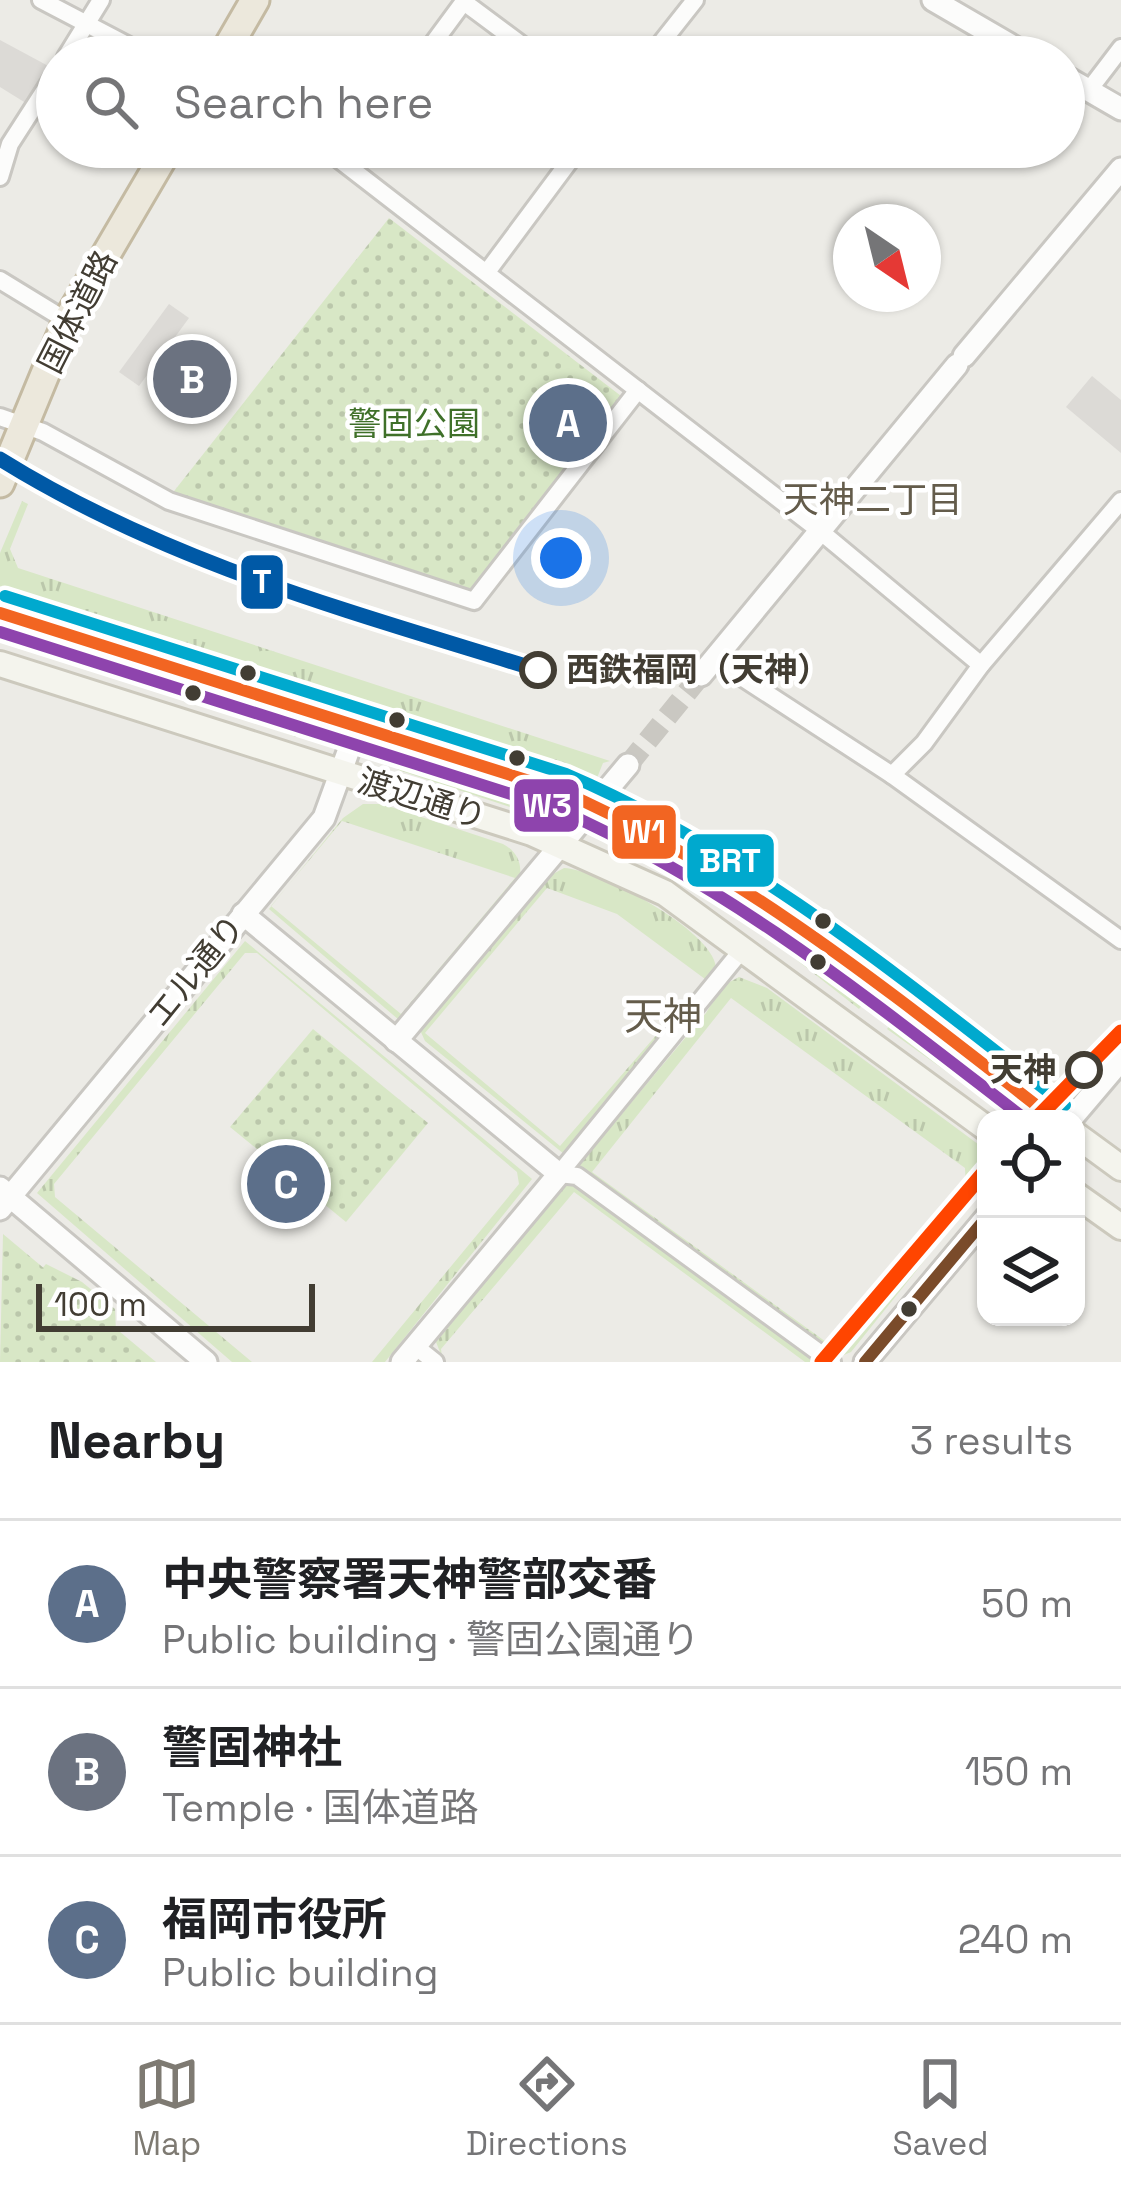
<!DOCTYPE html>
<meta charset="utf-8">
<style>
body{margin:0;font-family:"Space Grotesk","Noto Sans JP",sans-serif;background:#f6f6f6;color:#202124}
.controls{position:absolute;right:36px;bottom:36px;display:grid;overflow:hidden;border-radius:24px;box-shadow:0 3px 9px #0004}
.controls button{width:108px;height:108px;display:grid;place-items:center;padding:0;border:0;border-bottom:3px solid #e0e0e0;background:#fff;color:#202124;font:60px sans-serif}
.compass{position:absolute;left:833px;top:204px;width:108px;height:108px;border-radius:50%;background:#fff;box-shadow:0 3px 9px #0004;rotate:145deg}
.scale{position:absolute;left:36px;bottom:30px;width:279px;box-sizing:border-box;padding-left:12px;border:6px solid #423d33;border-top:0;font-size:33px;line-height:42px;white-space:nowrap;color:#423d33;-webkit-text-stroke:9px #fff;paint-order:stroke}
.you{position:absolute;left:561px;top:558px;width:42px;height:42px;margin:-30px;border:9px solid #fff;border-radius:50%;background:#1a73e8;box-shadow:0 0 0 18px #1a73e833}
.badge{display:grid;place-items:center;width:78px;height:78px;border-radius:50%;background:#7e7a72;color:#fff;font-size:39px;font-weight:700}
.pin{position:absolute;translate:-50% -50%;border:6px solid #fff;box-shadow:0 3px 12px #0006}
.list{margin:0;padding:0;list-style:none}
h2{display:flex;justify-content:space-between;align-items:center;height:156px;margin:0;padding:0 48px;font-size:51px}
h2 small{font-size:39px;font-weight:400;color:#757577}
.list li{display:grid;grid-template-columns:78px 1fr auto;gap:36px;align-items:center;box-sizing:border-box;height:168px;padding:0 48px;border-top:3px solid #e0e0e0}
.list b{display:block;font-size:45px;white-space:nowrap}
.list p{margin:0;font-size:39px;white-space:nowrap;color:#757577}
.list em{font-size:39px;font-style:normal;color:#757577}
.icon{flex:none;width:66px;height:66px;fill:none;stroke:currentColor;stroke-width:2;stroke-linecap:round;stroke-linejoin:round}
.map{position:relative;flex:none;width:1121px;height:1362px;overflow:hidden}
.search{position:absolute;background:#fff;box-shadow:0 3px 9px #0004;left:36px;right:36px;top:36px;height:132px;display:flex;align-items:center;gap:30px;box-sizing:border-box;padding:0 42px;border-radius:66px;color:#757577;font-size:45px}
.sheet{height:660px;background:#fff}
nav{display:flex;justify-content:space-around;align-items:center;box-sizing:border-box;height:168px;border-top:3px solid #e0e0e0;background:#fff;font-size:33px;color:#757577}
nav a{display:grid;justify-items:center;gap:6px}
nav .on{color:#7e7a72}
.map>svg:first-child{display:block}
.grass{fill:url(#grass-tufts);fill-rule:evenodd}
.forest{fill:url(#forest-firs)}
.park{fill:url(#park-dots)}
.parking{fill:#dcdad6}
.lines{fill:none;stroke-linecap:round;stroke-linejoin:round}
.tertiary-tunnel{stroke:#cac8c2;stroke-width:21;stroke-dasharray:21 10;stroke-linecap:butt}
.minor-casing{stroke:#c9c7c2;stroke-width:22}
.tertiary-casing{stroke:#c9c7c2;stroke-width:27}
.secondary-casing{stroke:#ccc9bd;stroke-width:30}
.trunk-casing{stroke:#c4baa2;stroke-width:33}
.minor{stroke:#fcfcfb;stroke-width:16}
.tertiary{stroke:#fcfcfb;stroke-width:21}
.secondary{stroke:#f4f4ed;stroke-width:24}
.trunk{stroke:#ece8dc;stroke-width:27}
.bus-1-casing{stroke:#fff;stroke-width:21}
.bus-2-casing{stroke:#fff;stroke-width:21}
.bus-3-casing{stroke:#fff;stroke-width:21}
.bus-4-casing{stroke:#fff;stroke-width:21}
.bus-1{stroke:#f26522;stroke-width:12}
.bus-2{stroke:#8e44ad;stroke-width:12}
.bus-3{stroke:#00a9ce;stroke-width:12}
.bus-4{stroke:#7a4b2a;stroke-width:12}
.rail-1-casing{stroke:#fff;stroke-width:24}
.rail-1{stroke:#0059a6;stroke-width:15}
.metro-1-casing{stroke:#fff;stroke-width:24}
.metro-1{stroke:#ff4500;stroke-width:15}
.stop-dot{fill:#fff;stroke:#423d33;stroke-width:6}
.bus-dot{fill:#423d33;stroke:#fff;stroke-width:4.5}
.labels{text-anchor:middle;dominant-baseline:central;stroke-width:9;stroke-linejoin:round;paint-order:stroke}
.street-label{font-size:33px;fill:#423d33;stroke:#fff}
.park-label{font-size:33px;fill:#3f7029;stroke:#fff}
.stop-label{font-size:33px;font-weight:bold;fill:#423d33;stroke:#fff;text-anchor:start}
.neighbourhood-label{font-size:36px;fill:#645c4b;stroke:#fff}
.quarter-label{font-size:39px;fill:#645c4b;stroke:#fff}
.line-badge{stroke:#fff;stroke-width:4.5}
.badge-label{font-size:33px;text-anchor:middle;font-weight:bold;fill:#fff}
</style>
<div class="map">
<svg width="1121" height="1362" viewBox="0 0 1121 1362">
<defs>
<pattern id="grass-tufts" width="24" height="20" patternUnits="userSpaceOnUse" patternTransform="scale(3)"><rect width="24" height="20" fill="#d8e7c6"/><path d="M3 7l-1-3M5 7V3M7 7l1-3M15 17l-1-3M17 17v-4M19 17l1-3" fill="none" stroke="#bbc7ab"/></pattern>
<pattern id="forest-firs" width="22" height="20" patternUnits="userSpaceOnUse" patternTransform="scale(3)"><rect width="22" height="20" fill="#d8e7c6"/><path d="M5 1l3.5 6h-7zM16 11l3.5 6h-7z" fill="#bbc7ab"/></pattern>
<pattern id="park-dots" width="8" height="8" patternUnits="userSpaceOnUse" patternTransform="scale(3)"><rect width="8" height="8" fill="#d8e7c6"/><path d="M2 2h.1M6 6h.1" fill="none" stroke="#bbc7ab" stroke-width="1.8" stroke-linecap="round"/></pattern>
</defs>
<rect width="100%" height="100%" fill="#ecebe6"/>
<!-- grass -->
<g class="grass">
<path d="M22,501L28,504L10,549L18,568L610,761L603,763L597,778L582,781L7,593L0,586V553Z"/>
<path d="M2,629L302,727V734L296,737L1,634Z"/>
<path d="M403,757L534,799L536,808L528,813L398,770L394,761Z"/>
<path d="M363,804H382L503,844C518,852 523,865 519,881L399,1020L269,909L343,818ZM342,821L515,878L401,1014L271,906Z"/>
<path d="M653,852L689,871L866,1000L859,1009L696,881L650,856Z"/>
<path d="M564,868C600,870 712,930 716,967L564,1154L425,1041L420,1030L542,880ZM547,888L617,914L705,979L560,1146L425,1033Z"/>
<path d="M245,941L532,1179L385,1362H372L519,1184L517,1172L257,953H245L54,1184L55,1197L252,1362H232L37,1193Z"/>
<path d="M739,977L767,988L986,1150V1184L851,1352L839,1357L579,1165L706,1013L722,986ZM731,998L965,1168L966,1191L833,1347L592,1172Z"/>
<path d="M894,1020L987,1089L982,1097L887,1029Z"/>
<path d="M572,1183L577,1184L823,1362H805L574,1192L441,1349L442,1357L436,1342L561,1188Z"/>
</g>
<!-- forest -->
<path class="forest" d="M46,1264L82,1282L115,1309L116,1332L38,1273Z"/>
<!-- park -->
<g class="park">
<path d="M389,218L625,399L472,597L171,495Z"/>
<path d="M313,1029L428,1123L346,1222L230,1127Z"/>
<path d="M3,1234L156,1362H0Z"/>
</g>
<!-- parking -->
<g class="parking">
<path d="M0,40L52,68L29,105L0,87Z"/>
<path d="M169,304L189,318L139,386L119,372Z"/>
<path d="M1092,376L1121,400V453L1066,407Z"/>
</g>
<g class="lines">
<!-- tertiary-tunnel -->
<path class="tertiary-tunnel" d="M628,765L701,675"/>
<defs>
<g id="minor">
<path d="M41,0L150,57"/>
<path d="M464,2L538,57"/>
<path d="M66,57L101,0"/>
<path d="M423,57L465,0"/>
<path d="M650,57L695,0"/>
<path d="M1089,90L1121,48"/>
<path d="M323,147L820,531L981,665"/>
<path d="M0,177L10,144L57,71"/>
<path d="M487,272L580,147"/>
<path d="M0,280L67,321"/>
<path d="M0,417L43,432L169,501L474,601L638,390"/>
<path d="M714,659L892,775L1121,940"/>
<path d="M892,775L924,743L981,665L1121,501"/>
<path d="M559,1174L577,1176L832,1362"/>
<path d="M559,1174L741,951"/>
<path d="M415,1346L435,1362"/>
</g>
<g id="tertiary">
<path d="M933,0L1031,57"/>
<path d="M1064,76L1121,109"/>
<path d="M964,356L1121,169"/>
<path d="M701,675L957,365"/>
<path d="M243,914L559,1174L402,1362"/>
<path d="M396,1041L628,765"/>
<path d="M1071,1119L1121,1060"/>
<path d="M0,1188L206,1362"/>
<path d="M0,1209L324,818L356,730"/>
<path d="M865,1362L986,1218"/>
</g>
<g id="secondary">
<path d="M0,613L561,791C745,863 898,1001 1054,1119"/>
<path d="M0,664L532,833L665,893L986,1128"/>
<path d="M1076,1135L1121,1168"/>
<path d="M1076,1195L1121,1227"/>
</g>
<g id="trunk">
<path d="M222,57L255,0"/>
<path d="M0,483L67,321L169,147"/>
</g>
</defs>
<!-- minor casing -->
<use href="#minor" class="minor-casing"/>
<!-- tertiary casing -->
<use href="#tertiary" class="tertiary-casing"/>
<!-- secondary casing -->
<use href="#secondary" class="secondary-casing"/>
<!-- trunk casing -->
<use href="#trunk" class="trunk-casing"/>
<!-- minor -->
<use href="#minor" class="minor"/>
<!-- tertiary -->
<use href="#tertiary" class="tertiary"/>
<!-- secondary -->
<use href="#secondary" class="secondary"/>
<!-- trunk -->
<use href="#trunk" class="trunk"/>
<defs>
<path id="bus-1" d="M0,613L561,791C745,872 896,997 1054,1119"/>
<path id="bus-2" d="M0,632L555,808C730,885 874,1003 1025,1119"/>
<path id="bus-3" d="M5,596L566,774C753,854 906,982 1065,1105"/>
<path id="bus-4" d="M865,1362L986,1218"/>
</defs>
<!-- bus-1 casing -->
<use href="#bus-1" class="bus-1-casing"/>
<!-- bus-2 casing -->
<use href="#bus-2" class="bus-2-casing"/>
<!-- bus-3 casing -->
<use href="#bus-3" class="bus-3-casing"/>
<!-- bus-4 casing -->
<use href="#bus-4" class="bus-4-casing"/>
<!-- bus-1 -->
<use href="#bus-1" class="bus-1"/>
<!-- bus-2 -->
<use href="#bus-2" class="bus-2"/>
<!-- bus-3 -->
<use href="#bus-3" class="bus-3"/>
<!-- bus-4 -->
<use href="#bus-4" class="bus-4"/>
<defs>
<path id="rail-1" d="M0,459C167,563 352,612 538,670"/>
</defs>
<!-- rail-1 casing -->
<use href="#rail-1" class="rail-1-casing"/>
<!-- rail-1 -->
<use href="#rail-1" class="rail-1"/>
<defs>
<g id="metro-1">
<path d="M1036,1119L1121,1032"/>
<path d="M822,1362L986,1170"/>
</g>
</defs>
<!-- metro-1 casing -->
<use href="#metro-1" class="metro-1-casing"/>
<!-- metro-1 -->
<use href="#metro-1" class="metro-1"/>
</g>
<!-- markers -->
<g class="stop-dot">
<circle cx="538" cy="670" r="16"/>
<circle cx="1084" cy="1070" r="16"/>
</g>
<g class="bus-dot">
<circle cx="248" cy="673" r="10"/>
<circle cx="193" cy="693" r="10"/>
<circle cx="397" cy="720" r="10"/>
<circle cx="517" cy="758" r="10"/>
<circle cx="823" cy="921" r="10"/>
<circle cx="818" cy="962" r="10"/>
<circle cx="909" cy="1309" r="10"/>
</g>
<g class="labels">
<!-- street labels -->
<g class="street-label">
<text transform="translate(78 312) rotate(-63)">国体道路</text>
<text transform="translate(422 799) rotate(17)">渡辺通り</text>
<text transform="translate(196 971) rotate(-51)">エル通り</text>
</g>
<!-- park labels -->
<g class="park-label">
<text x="414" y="424">警固公園</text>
</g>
<!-- stop labels -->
<g class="stop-label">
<text x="566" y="670">西鉄福岡（天神）</text>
<text x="1056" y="1070" text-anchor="end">天神</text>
</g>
<!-- neighbourhood labels -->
<g class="neighbourhood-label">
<text x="873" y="500">天神二丁目</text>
</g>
<!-- quarter labels -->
<g class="quarter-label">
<text x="663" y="1016">天神</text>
</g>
</g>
<g class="line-badge">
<rect x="239" y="553" width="46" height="58" rx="12" fill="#0059a6"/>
<rect x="512" y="777" width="69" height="57" rx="12" fill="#8e44ad"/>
<rect x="610" y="803" width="68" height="58" rx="12" fill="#f26522"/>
<rect x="685" y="832" width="91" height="57" rx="12" fill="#00a9ce"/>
</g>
<g class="badge-label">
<text x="262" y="593">T</text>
<text x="547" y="817">W3</text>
<text x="644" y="843">W1</text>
<text x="730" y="872">BRT</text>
</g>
</svg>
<div class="controls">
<button><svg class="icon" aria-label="locate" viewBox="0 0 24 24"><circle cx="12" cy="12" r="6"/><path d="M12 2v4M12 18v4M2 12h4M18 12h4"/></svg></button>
<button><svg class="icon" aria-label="layers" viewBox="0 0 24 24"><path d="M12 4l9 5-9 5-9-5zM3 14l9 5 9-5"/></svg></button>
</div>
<svg class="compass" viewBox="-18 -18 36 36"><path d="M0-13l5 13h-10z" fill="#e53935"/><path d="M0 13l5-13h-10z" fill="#757577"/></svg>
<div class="scale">100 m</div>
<div class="you"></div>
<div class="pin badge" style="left:568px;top:423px;background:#5c6f8a">A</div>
<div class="pin badge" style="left:192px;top:379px;background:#6b7280">B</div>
<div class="pin badge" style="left:286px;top:1184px;background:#5c6f8a">C</div>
<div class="search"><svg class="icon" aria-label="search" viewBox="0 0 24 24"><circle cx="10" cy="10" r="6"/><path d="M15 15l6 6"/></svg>Search here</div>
</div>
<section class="sheet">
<h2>Nearby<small>3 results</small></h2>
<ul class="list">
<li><span class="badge" style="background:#5c6f8a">A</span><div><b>中央警察署天神警部交番</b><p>Public building · 警固公園通り</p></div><em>50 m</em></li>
<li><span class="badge" style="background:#6b7280">B</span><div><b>警固神社</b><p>Temple · 国体道路</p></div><em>150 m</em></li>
<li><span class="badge" style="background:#5c6f8a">C</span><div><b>福岡市役所</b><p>Public building</p></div><em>240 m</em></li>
</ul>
</section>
<nav>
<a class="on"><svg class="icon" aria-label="map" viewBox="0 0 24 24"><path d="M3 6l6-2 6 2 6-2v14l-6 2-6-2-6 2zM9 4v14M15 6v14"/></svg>Map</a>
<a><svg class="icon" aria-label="directions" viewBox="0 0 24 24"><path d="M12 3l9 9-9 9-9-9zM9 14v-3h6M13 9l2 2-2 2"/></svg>Directions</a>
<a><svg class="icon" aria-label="saved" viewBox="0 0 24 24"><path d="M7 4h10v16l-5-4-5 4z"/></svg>Saved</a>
</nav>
